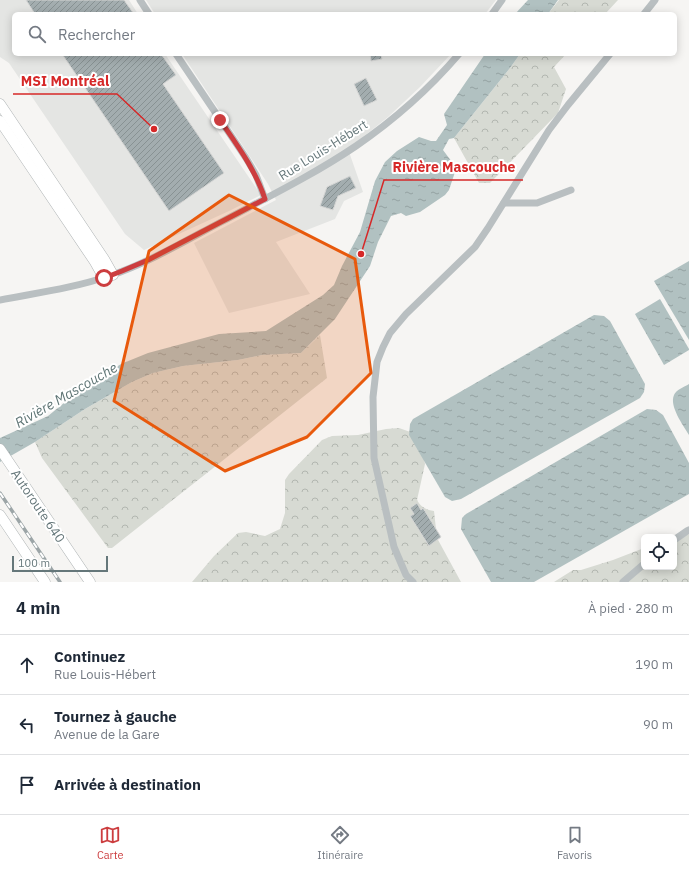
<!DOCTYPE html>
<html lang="fr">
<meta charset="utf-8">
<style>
body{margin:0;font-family:"IBM Plex Sans",sans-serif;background:#f2f2f3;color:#1f2937}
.controls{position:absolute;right:12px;bottom:12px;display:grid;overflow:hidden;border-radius:6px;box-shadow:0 2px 10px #0003}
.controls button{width:36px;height:36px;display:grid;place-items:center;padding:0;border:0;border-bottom:1px solid #e0e1e3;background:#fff;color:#1f2937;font:20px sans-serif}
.scale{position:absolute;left:12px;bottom:10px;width:96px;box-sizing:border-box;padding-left:4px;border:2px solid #65777a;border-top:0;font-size:11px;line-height:14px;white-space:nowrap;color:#65777a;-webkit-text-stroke:3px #fff;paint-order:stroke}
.stop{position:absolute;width:12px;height:12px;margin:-9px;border:3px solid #cc3d3f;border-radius:50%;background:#fff}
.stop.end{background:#cc3d3f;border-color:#fff;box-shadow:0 1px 4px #0008}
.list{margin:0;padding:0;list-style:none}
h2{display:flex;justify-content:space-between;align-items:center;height:52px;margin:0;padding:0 16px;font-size:17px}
h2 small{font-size:13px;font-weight:400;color:#747a83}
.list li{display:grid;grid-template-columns:26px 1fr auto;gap:12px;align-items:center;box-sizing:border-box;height:60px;padding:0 16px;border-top:1px solid #e0e1e3}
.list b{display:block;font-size:15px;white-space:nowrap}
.list p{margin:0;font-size:13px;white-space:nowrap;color:#747a83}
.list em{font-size:13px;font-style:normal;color:#747a83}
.icon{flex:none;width:22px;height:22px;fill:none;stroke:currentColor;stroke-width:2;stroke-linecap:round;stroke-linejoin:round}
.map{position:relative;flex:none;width:689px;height:582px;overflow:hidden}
.search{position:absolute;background:#fff;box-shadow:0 2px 10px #0003;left:12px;right:12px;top:12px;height:44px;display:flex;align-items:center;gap:10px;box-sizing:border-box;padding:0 14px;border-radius:6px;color:#747a83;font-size:15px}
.sheet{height:232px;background:#fff}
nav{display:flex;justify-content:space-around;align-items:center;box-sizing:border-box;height:56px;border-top:1px solid #e0e1e3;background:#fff;font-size:11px;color:#747a83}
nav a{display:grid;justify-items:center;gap:2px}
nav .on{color:#cc3d3f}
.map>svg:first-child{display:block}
.built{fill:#e4e5e3}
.forest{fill:url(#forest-crowns)}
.water{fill:url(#water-ripples)}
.building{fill:url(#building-hatch);stroke:#d7d7d6}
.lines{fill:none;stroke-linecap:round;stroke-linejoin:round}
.highway-casing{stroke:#aeb3b4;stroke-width:11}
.minor{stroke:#b9bfc1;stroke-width:7}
.highway{stroke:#fff;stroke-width:10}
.rail-casing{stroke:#9ca5a7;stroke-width:3.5}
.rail{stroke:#fff;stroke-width:2;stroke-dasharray:6;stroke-linecap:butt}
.route{stroke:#cc3d3f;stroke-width:5}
.marked{fill:#e8590c;fill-opacity:0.2;stroke:#e8590c;stroke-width:3;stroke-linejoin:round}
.labels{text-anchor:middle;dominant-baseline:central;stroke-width:4;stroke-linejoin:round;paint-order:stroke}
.street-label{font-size:13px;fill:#65777a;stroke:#fff}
.water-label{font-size:14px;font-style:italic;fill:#607676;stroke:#fff}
.leader{fill:none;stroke:#d62828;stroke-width:1.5}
.callout-dot{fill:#d62828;stroke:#fff;stroke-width:1.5}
.callout-label{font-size:14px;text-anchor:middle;font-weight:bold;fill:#d62828;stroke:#fff;stroke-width:4;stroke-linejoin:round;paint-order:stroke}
</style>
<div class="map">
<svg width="689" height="582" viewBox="0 0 689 582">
<defs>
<pattern id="forest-crowns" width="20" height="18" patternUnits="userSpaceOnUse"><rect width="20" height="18" fill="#d7dad3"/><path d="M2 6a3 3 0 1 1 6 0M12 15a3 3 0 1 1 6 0" fill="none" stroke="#b2b6b0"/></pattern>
<pattern id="water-ripples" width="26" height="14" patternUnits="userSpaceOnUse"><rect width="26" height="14" fill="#b1c1c1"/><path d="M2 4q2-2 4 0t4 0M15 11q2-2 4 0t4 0" fill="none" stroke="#94a2a2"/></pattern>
<pattern id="building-hatch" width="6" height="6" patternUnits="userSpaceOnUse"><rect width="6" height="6" fill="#a3adaf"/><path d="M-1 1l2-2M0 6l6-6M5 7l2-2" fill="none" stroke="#889293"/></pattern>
</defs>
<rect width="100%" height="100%" fill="#f6f5f3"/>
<!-- built -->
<g class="built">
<path d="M0,0H129L138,14H14V54H165L261,195L229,211L144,250L125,234L9,63L0,57Z"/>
<path d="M146,0H496L485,14H155Z"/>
<path d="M182,54H451L420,87L388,117L348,149L363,192L344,201L335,219L276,242L310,294L229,313L194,243L276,200L268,184Z"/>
</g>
<!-- forest -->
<g class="forest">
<path d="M559,0H618L605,14H548Z"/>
<path d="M520,54H566L554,67L566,89L558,113L490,183H479L454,138L510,68Z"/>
<path d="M320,335L327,378L112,548H108L42,458L35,442L85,409L132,382L153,373L183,366L238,360L262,355L301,353Z"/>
<path d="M399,428L416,434L421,440L425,464L417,500C421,507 426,510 434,511L437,538L461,582H192L214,556L238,533L246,532L265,536L280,529L285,513V480L289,474L322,440L332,436L358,435L386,429Z"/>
<path d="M689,534V582H554L573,570H581L613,560L644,548V567H674V540Z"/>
</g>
<!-- water -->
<g class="water">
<path d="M528,0H558L548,14H515Z"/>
<path d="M485,54H520L510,68L454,138L449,139L443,150L452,162L455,172L449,190L445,195L420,212L406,216L401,213L391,216L378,242L370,266L335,319L301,353L262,355L238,360L183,366L153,373L132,382L85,409L35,442L0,462V438L48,416L75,394L121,364L148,353L219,334L266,331L323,295L334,285L342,266L360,232L375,181L385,162L397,151L419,137L431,141H436L447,125L444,114Z"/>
<path d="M689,261V340L654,281Z"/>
<path d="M660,299L689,349V350L664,365L635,314Z"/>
<path d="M594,315L604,316L610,321L645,384L644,392L640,398L461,499L452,501L445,497L409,435L410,424L413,419Z"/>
<path d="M689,384V435C683,425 669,406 674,395C676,390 684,387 689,384Z"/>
<path d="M647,409L656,410L663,415L689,463V494L534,582H491L461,529L462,518L466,514Z"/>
</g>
<!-- building -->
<g class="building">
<path d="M26,0H124L134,14H35Z"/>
<path d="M62,54H161L176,75L163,84L224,173L169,211Z"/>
<path d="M370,54H381L382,59L371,61Z"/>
<path d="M366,78L377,100L364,106L354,84Z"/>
<path d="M350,176L356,188L338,196L333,210L320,206L327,187Z"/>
<path d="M417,503L421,510L423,508L441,537L429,546L410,516L414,514L410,508Z"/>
</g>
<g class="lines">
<defs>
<g id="highway">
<path d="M0,104L104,259L113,275"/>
<path d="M0,121L95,262L104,278"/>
<path d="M0,449L90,582"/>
<path d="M0,515L45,582"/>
</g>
</defs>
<!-- highway casing -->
<use href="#highway" class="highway-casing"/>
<!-- minor -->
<g class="minor">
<path d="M140,0L149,14"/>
<path d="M492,14L502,0"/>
<path d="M644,14L655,0"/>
<path d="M176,54L246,158L256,175L265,199"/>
<path d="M504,203H537L571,190"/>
<path d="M0,300C36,293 74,288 109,276C148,263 185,241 221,222C266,198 313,175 356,146C394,120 429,89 459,54"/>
<path d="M674,540L687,531L689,530"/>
<path d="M413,582L406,575L394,547L374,458L373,397L377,362L383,347L390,333L406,314L475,247L488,228L549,130L568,105L610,54"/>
<path d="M623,582L644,564"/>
</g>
<!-- highway -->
<use href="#highway" class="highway"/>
<defs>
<path id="rail" d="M0,493L60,582"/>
</defs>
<!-- rail casing -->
<use href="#rail" class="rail-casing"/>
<!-- rail -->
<use href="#rail" class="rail"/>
</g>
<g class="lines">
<!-- route -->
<path class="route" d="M104,278L122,271L148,260L265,199C255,169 237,145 220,120"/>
</g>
<!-- marked area -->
<path class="marked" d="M229,195L355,259L371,373L307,437L225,471L114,401L149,251Z"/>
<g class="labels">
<!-- street labels -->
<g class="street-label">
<text transform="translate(323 150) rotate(-32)">Rue Louis-Hébert</text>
<text transform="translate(38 506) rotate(56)">Autoroute 640</text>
</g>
<!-- water labels -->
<g class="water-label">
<text transform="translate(66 395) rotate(-30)">Rivière Mascouche</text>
</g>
</g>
<!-- callouts -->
<path class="leader" d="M154 129L117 94H13M361 254L384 180H523"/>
<g class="callout-dot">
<circle cx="154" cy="129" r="4"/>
<circle cx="361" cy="254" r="4"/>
</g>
<g class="callout-label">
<text x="65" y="86">MSI Montréal</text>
<text x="454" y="172">Rivière Mascouche</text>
</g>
</svg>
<div class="controls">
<button><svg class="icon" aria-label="locate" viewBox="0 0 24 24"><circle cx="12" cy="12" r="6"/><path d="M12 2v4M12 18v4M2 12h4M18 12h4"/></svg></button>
</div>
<div class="scale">100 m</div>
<div class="stop" style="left:104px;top:278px"></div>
<div class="stop end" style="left:220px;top:120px"></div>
<div class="search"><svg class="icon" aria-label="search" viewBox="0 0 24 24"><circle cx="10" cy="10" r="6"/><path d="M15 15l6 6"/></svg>Rechercher</div>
</div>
<section class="sheet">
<h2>4 min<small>À pied · 280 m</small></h2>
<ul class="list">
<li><svg class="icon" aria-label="ahead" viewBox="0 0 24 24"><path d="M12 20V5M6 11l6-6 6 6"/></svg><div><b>Continuez</b><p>Rue Louis-Hébert</p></div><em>190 m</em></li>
<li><svg class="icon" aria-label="left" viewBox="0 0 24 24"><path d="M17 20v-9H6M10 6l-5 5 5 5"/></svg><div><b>Tournez à gauche</b><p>Avenue de la Gare</p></div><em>90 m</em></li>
<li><svg class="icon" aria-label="arrive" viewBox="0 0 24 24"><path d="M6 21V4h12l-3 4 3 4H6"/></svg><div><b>Arrivée à destination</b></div></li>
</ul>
</section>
<nav>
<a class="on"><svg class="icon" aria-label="map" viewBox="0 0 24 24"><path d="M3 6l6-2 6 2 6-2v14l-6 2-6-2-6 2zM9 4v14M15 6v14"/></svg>Carte</a>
<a><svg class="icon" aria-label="directions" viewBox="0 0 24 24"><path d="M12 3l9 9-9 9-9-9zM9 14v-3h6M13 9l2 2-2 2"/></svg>Itinéraire</a>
<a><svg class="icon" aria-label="saved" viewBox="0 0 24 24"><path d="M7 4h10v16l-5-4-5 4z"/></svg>Favoris</a>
</nav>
